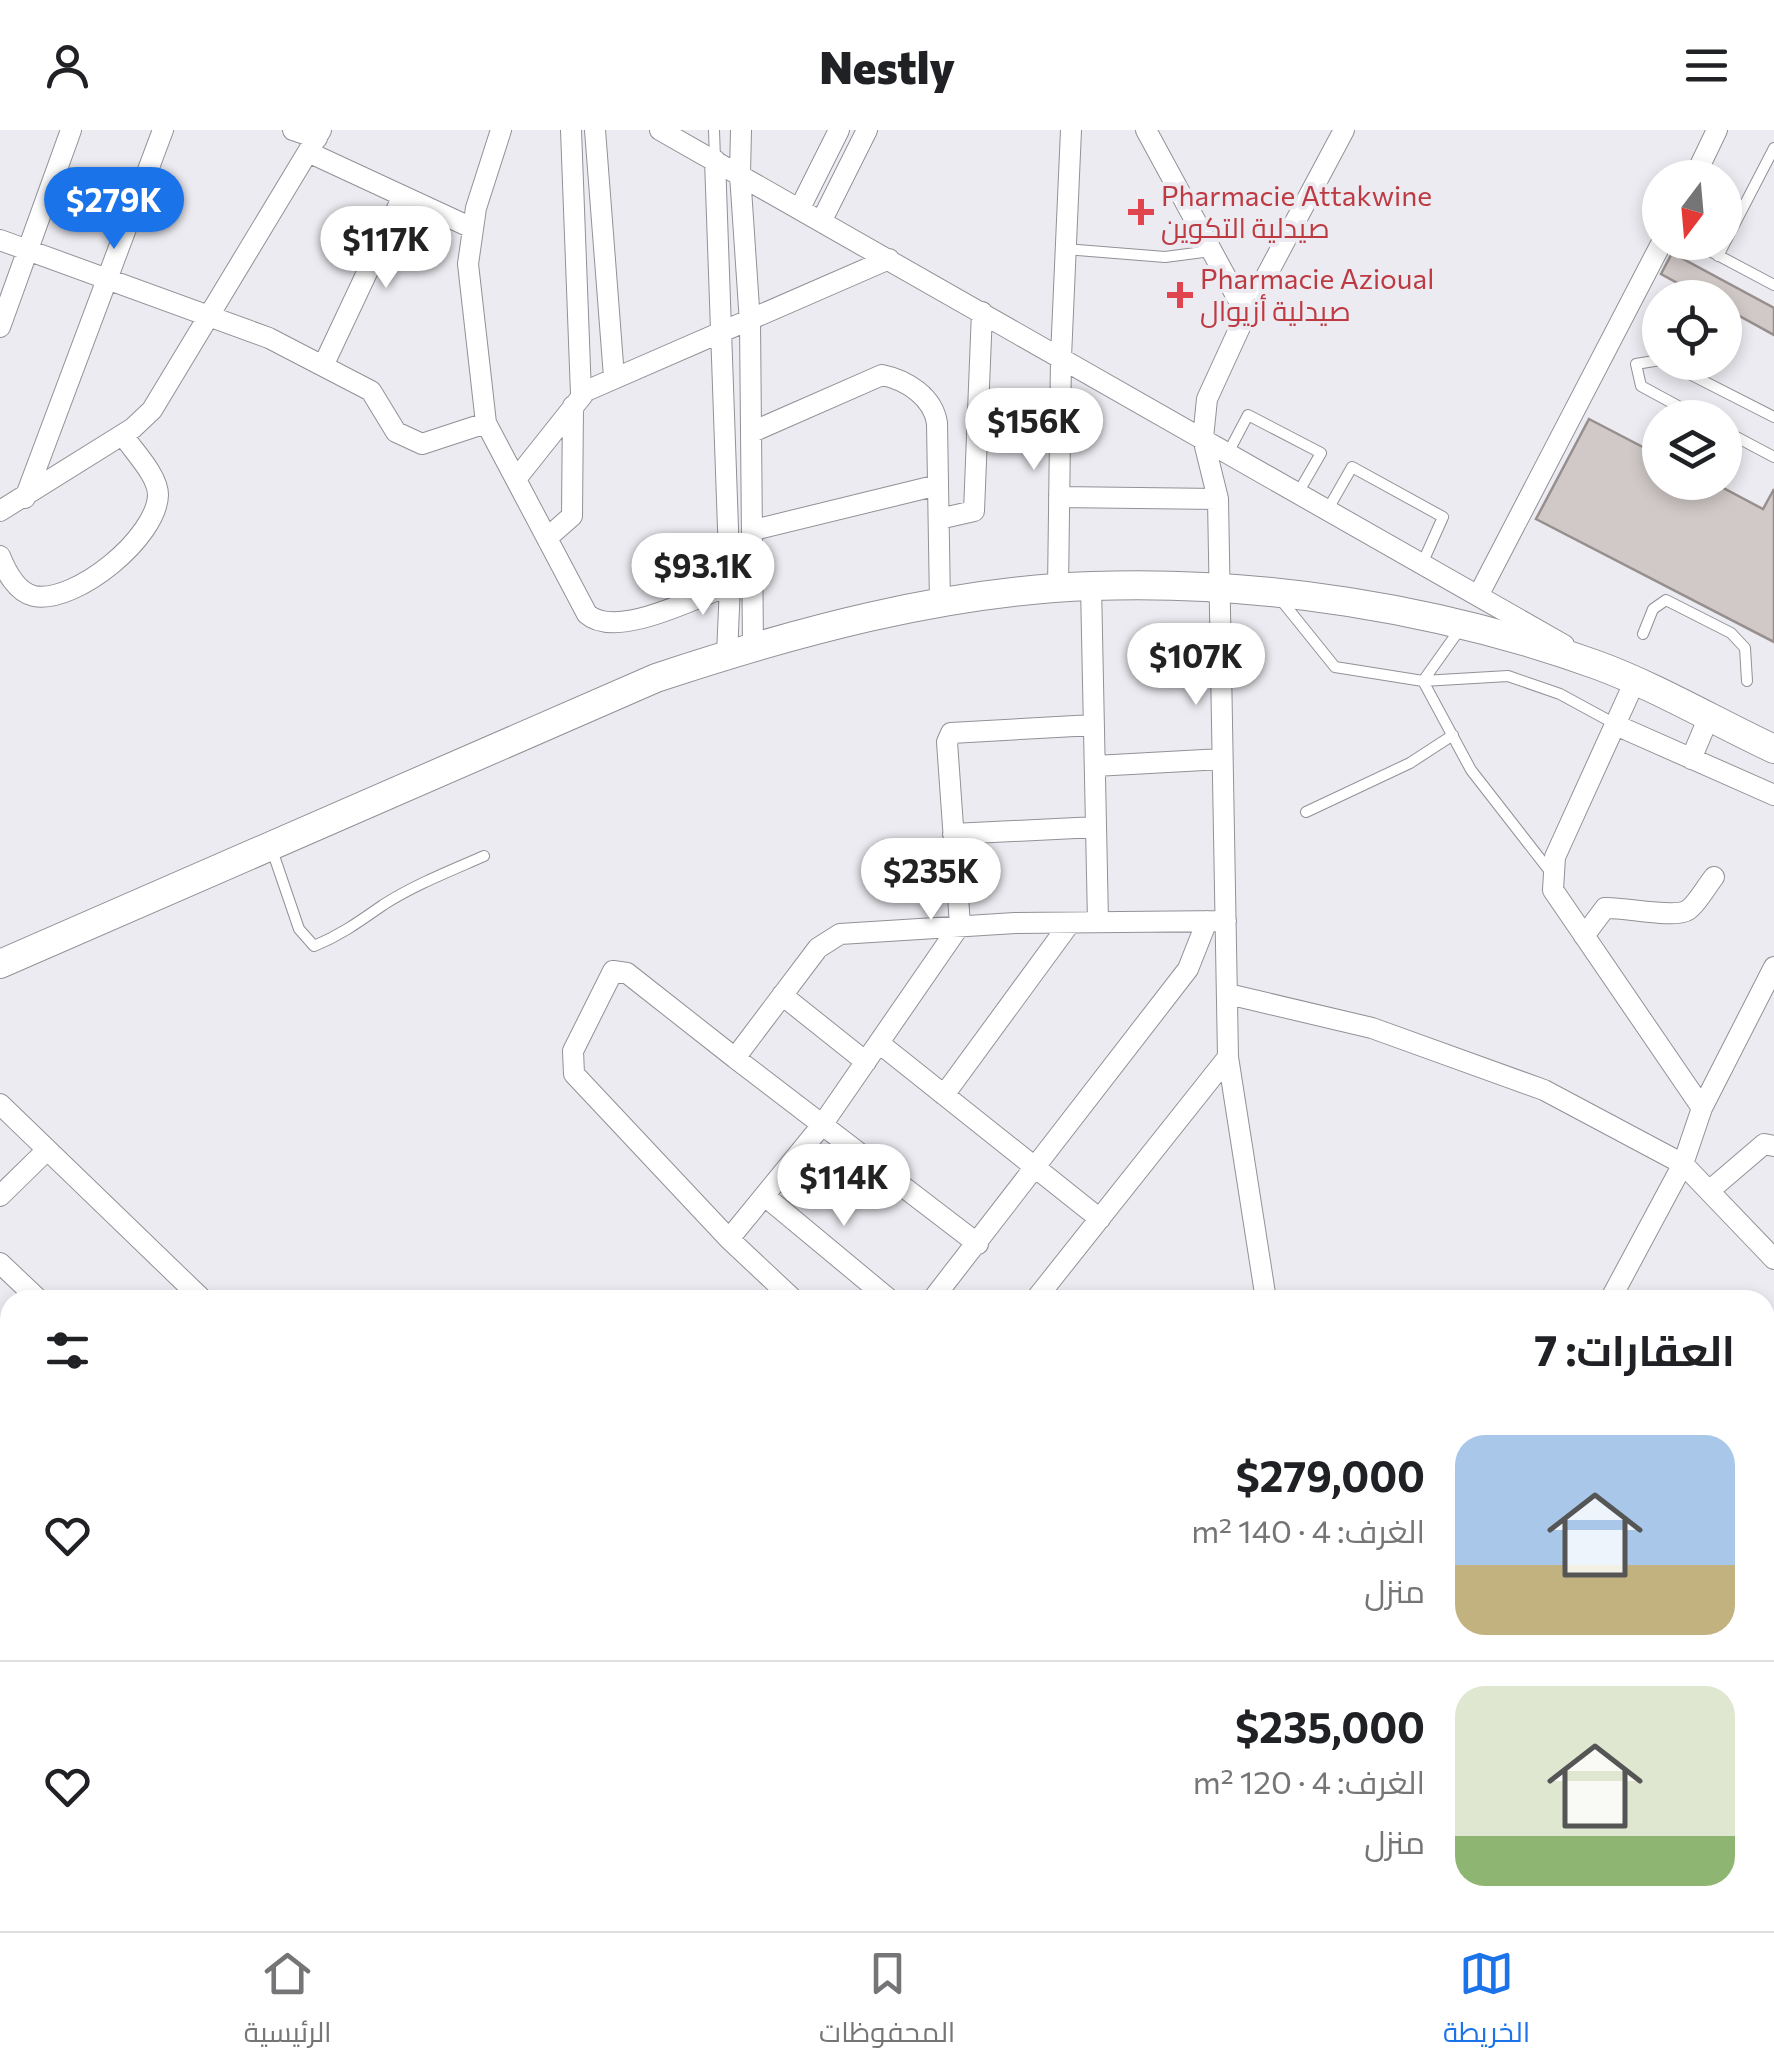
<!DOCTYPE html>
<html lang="ar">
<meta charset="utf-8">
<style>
:root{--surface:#fff;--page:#f2f2f2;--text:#202124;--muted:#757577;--line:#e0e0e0;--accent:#1a73e8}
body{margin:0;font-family:Commissioner,Cairo,sans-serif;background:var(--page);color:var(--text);direction:rtl;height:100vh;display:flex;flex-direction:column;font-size:38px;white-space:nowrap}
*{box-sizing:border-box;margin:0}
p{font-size:32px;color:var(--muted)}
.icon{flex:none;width:55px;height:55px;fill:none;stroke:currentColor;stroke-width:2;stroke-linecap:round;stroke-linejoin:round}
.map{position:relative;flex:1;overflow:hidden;direction:ltr}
.sheet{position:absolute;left:0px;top:1160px;width:1775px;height:642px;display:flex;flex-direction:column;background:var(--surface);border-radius:30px 30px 0 0;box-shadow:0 5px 15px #0003;direction:rtl}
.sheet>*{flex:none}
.needle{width:65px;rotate:196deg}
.controls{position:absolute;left:1642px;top:30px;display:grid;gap:20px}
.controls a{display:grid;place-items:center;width:100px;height:100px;border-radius:50%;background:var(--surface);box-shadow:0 5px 15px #0003;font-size:50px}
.price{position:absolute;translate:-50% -85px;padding:0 22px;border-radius:35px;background:#fff;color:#222;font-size:32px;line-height:65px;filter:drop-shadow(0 2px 5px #0008)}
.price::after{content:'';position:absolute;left:50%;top:60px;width:30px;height:22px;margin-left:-15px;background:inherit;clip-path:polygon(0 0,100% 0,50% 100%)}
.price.active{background:var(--accent);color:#fff}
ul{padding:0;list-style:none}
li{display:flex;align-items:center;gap:30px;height:250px;padding:0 40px}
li+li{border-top:2px solid var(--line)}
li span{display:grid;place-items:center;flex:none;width:280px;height:200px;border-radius:30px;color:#555}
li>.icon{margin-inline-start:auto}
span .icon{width:120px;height:120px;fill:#fffc;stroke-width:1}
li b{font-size:42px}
h2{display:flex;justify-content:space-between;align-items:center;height:120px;padding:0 40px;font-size:42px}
header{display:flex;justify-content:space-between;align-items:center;height:130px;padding:0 40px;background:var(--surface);font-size:45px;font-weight:800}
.dock{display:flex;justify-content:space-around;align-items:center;height:140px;border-top:2px solid var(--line);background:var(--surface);font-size:28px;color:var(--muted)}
.dock a{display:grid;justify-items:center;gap:5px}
.dock .active{color:var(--accent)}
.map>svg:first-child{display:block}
.building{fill:#d0c9c7;stroke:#968f8d;stroke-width:2.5}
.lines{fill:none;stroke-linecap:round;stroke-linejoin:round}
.lane-casing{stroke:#919197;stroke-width:12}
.street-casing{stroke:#919197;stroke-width:22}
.secondary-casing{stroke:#919197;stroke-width:30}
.lane{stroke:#fff;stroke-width:10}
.street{stroke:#fff;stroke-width:20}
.secondary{stroke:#fff;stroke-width:28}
.health-dot{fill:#e0444e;stroke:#ebebf1;stroke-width:4}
.labels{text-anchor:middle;stroke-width:8;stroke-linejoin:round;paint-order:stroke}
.health-label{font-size:28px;fill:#be3a42;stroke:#ebebf1;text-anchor:start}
</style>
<header><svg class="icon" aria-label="menu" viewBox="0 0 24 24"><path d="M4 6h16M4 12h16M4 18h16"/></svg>Nestly<svg class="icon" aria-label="person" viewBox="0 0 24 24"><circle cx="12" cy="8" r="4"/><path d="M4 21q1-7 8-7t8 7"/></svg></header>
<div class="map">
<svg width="1774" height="1801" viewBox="0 0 1774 1801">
<rect width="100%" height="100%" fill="#ebebf1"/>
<path class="building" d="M1672 123 1774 178V205L1725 178V168H1705L1661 144Z
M1589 289 1660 326V352H1712L1763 379 1774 359V512L1536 389Z"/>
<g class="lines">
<defs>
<path id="lane" d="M714 0 715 29
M1693 112 1774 155
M1065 119 1165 127 1211 121
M1718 126 1774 18
M1660 230 1636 234 1641 256 1700 288
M1666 232 1774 287
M1725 301 1774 327
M1228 323 1248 285 1321 323 1298 363
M1328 379 1352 337 1443 387 1422 434
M1281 470 1335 537 1423 551 1460 499
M1643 504 1653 479 1666 470 1731 503 1745 518 1747 551
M1306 682 1410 633 1453 605
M272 720 299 799 314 816C341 805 360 791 383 775 414 755 450 741 484 726
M1552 744 1471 640 1423 551 1508 546 1560 564 1617 595"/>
<path id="street" d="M293 0 317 8
M501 0 476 78 468 134 486 293 587 484C616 510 697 467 730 455L715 30
M571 0 581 264
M595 0 614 247
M660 0 1564 515
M741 0 740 44 750 193 753 516
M1146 0 1246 184 1207 269 1203 308 1218 369 1228 927 1266 1170
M308 22 472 98
M1694 48 1717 0
M800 78 839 0
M822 90 867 0
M0 110 269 208 371 261 396 302 422 314 486 293
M1246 184 1344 0
M0 197 71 0
M323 236 403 66
M752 302 882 245C907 250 933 267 937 293L940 474
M516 349 586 261 889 129
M1059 367 1218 369
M25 368 163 0
M0 381 133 298 152 280 321 0
M939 389 974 381 982 182
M754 400 938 355
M547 408 572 386 573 276
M0 426C6 441 16 462 34 466 76 474 157 407 158 365 158 345 133 321 123 305
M1091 456 1098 792
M1058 460 1061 227 1071 0
M1478 466 1662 112
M727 525 730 455
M1634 553 1555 727 1553 760 1702 978
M1618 596 1774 665
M1691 629 1708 589
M1095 636 1222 629
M953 704 1096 697
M1584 806 1605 778C1625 777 1674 789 1688 780 1697 774 1706 757 1714 747
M1228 864 1372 898 1544 960 1683 1034 1774 1129
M782 865 866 932
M879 913 1100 1089
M735 928 978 1114
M944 965 1070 793
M0 974 203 1170
M1709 1061 1764 1014 1774 1016
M0 1066 47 1020
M766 1067 890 1170
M729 1109 822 995 960 795 947 612 951 603 1093 595
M0 1133 39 1170
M794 1170 729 1109 574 944 573 921 613 841 627 843 735 928 818 818 840 804 1015 793 1226 791
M932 1170 1188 839 1207 791
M1035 1170 1228 927
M1610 1170 1683 1034 1702 978 1774 837
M0 1243 10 1252
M1765 1478 1774 1486
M419 1792 427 1801
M821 1792 829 1801
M979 1792 987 1801
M1502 1792 1512 1801
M1726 1792 1733 1801
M1 1801 10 1792
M531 1801 540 1792
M1019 1801 1029 1792
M1619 1801 1628 1792"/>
<path id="secondary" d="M0 834 656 548C795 502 944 461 1092 456 1259 450 1439 478 1597 535 1657 557 1716 592 1774 619"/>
</defs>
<use href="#lane" class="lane-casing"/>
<use href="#street" class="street-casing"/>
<use href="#secondary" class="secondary-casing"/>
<use href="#lane" class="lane"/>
<use href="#street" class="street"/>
<use href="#secondary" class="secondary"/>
</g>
<g class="health-dot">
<path d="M1136 67h10v10h10v10h-10v10h-10v-10h-10v-10h10z"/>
<path d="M1175 150h10v10h10v10h-10v10h-10v-10h-10v-10h10z"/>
</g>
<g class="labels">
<g class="health-label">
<text x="1161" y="76">Pharmacie Attakwine<tspan x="1161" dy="32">صيدلية التكوين</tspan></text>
<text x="1200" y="159">Pharmacie Azioual<tspan x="1200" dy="32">صيدلية أزيوال</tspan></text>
</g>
</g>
</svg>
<div class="controls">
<a><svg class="needle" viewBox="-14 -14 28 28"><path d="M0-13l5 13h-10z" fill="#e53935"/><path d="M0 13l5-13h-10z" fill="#757577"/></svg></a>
<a><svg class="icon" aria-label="locate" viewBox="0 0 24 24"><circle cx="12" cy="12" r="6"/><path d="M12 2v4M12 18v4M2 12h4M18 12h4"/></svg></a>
<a><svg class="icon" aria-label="layers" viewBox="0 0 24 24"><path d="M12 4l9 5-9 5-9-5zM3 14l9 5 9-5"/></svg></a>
</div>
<b class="price active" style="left:114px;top:122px">$279K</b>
<b class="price" style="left:386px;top:161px">$117K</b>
<b class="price" style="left:1034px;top:343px">$156K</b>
<b class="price" style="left:703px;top:488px">$93.1K</b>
<b class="price" style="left:1196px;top:578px">$107K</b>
<b class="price" style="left:931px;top:793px">$235K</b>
<b class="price" style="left:844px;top:1099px">$114K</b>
<section class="sheet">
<h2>العقارات: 7<svg class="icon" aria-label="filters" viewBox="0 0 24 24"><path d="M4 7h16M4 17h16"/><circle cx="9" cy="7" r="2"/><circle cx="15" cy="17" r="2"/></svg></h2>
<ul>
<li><span style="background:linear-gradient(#a9c7e8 65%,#c2b280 0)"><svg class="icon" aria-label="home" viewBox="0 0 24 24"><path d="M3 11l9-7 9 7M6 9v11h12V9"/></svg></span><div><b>$279,000</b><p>الغرف: 4 · 140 m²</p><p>منزل</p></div><svg class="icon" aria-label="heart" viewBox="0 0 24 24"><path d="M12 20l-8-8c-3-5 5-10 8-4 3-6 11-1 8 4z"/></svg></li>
<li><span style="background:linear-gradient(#dfe7d0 75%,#8fb573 0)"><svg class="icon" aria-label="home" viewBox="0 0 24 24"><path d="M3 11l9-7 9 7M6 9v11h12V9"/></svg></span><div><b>$235,000</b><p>الغرف: 4 · 120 m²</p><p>منزل</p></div><svg class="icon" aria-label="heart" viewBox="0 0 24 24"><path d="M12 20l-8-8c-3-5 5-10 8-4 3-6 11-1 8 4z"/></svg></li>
</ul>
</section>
</div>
<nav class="dock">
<a class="active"><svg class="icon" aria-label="map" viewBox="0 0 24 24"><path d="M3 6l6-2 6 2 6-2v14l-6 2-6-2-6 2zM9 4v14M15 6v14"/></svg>الخريطة</a>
<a><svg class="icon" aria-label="saved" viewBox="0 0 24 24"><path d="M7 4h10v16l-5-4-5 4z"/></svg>المحفوظات</a>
<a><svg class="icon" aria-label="home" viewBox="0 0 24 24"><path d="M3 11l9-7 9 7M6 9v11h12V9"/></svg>الرئيسية</a>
</nav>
